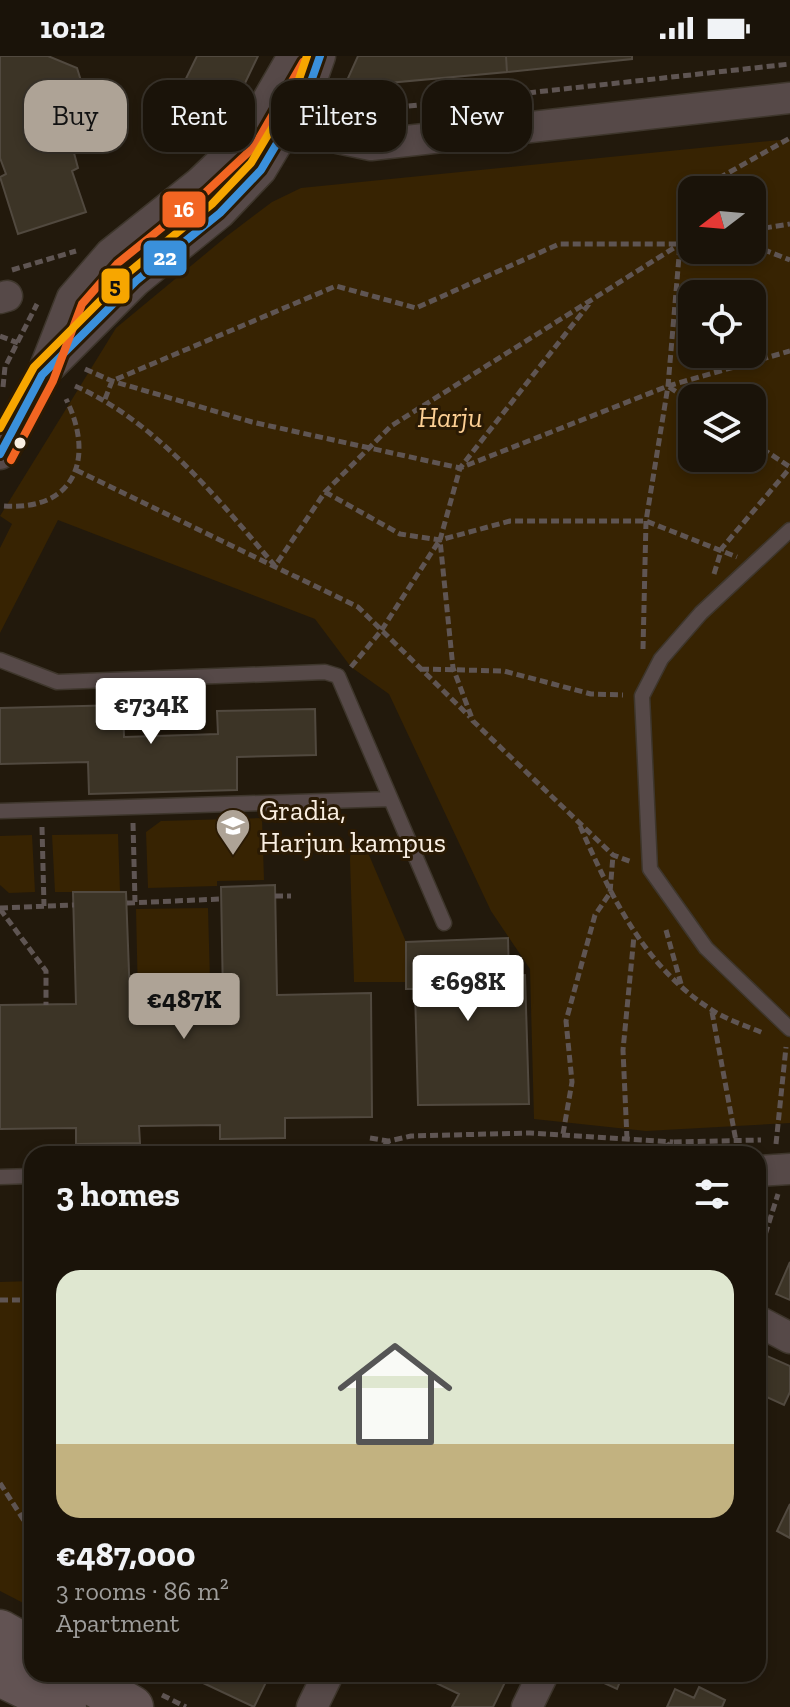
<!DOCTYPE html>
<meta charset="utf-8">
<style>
:root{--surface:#1a1309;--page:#272017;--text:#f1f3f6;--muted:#9f9e9c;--line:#38322a;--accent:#aea396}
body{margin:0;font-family:"Zilla Slab",serif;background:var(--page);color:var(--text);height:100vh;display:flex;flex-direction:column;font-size:30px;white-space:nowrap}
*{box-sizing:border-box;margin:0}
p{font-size:26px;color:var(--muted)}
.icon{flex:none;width:44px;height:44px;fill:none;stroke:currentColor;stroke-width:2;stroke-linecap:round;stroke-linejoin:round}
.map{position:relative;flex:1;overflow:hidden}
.details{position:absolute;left:24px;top:1090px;width:742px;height:536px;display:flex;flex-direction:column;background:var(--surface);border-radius:24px;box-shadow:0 4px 12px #0003,0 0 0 2px var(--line)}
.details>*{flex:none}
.banner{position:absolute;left:24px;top:24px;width:742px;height:72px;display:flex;gap:16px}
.needle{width:52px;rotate:254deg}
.buttons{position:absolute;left:678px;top:120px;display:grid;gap:16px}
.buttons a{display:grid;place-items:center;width:88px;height:88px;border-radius:16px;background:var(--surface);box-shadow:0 4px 12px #0003,0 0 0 2px var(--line);font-size:40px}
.price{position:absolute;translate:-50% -68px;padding:0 18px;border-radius:8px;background:#fff;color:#222;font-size:26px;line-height:52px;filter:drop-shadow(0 2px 4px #0008)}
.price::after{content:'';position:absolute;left:50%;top:48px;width:24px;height:18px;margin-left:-12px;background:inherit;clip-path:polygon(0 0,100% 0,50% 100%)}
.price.active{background:var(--accent);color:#111}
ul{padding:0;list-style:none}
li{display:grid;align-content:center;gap:16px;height:424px;padding:0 32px}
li+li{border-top:2px solid var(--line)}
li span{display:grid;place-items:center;height:248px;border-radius:24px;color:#555}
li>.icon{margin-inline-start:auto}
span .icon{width:144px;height:144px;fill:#fffc;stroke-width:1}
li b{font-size:34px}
h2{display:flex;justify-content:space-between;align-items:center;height:96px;padding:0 32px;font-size:34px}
.tag{padding:0 28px;border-radius:24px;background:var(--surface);box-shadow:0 4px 12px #0003,0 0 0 2px var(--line);font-size:28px;line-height:72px}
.tag.active{background:var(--accent);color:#111}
.status{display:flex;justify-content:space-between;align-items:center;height:56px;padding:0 40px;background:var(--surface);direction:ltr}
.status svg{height:22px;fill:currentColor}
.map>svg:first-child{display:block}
.green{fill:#372302;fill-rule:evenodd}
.building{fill:#3c3426;stroke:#51493f;stroke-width:2}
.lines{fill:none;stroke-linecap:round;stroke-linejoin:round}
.lane-casing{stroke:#3e362c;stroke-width:17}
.street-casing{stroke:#3e362c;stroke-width:33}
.secondary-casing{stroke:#3e362c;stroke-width:45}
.path{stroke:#5f5553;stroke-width:5;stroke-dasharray:8 4;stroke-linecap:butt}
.lane{stroke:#564948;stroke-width:14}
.street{stroke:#564948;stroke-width:30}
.secondary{stroke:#625353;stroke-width:42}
.bus-1-casing{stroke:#2a1a04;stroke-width:14}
.bus-2-casing{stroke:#2a1a04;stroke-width:14}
.bus-3-casing{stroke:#2a1a04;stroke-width:14}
.bus-1{stroke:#3a90db;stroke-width:8}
.bus-2{stroke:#f26522;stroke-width:8}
.bus-3{stroke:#f7a600;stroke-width:8}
.bus-dot{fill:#f9eee1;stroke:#2a1a04;stroke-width:3}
.labels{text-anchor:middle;stroke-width:6;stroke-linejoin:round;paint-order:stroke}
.park-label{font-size:28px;font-style:italic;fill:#fccf94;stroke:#2a1a04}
.poi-label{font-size:28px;fill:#f9eee1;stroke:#2a1a04;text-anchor:start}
.line-badge{stroke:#2a1a04;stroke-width:3}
.badge-label{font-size:22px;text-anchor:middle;font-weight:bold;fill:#fff}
.pale-badge-label{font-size:22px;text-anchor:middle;font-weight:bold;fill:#111}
</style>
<div class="status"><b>10:12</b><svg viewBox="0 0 49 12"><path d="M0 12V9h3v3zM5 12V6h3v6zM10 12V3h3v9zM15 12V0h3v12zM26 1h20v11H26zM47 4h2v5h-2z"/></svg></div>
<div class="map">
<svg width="790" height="1651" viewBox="0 0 790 1651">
<rect width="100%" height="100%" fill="#22190c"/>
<path class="green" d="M790 83V1067L646 1075 534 1063 530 913 491 855 389 638 351 611 315 563 58 464 0 577V492L12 468 0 460 116 272 227 180 272 146 301 132ZM692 134H752V194H692ZM692 238H752V298H692ZM692 342H752V402H692Z
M262 762 264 824 217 825V830L148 832 146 776 161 765Z
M118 778 120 836H55L52 779Z
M32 779 35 836 9 837 0 829V780Z
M361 788 366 792 406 886V926H354L350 803 351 794Z
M208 852 210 925 223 926V941L138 943 136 853Z
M555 1092 616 1098H287Z
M32 1225V1549L31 1551 0 1535V1226Z"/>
<path class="building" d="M0 0H48L77 12 82 28 101 38 107 66 69 78 78 112 72 115 86 156 18 178 0 121 6 118 0 102Z
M197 0H258L225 69 175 45Z
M358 0H506L507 16 344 31Z
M506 0H632V3L507 16Z
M123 649 124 681 218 678 217 655 315 653 316 699 237 701V734L89 738 88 706 0 708V652Z
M275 829 277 939 371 937 372 1061 285 1062V1082L220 1083V1069L139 1070 140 1087 76 1088V1072L0 1073V949L76 948 73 836H126L130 943 223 941 221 831Z
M508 882 509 920 525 919 529 1048 418 1049 415 933H406V886Z
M790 1206V1244L776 1238Z
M758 1296 790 1310V1336L784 1349 758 1337Z
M790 1448V1482L777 1475Z
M184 1618H270L254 1651Z
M438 1618H509L493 1651H452L459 1638 434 1626Z
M595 1618H623L617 1633 593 1622Z
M699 1631 725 1644 722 1651H667L675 1633 694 1642Z"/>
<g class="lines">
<defs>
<path id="lane" d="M790 474 701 557 661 603 642 640 650 813 706 892 790 973
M0 604 57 626 325 616 338 620 444 867
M0 755 390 743
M0 1121 32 1120"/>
<path id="street" d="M266 51 300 74 371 89 790 42
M0 242 7 240
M52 309 136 225 220 157 261 114 307 37 320 0
M0 398 42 319 72 242 110 198 199 127 245 83 293 0
M758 1115 790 1113
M758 1265 790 1282
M312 1651 328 1618
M527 1651 543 1618"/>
<path id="secondary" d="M0 1575 32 1593
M75 1618 132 1651
M0 1619 65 1651"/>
</defs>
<use href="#lane" class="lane-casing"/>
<use href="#street" class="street-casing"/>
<use href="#secondary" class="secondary-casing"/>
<path class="path" d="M338 32 347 41 373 54
M373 54 790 8
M698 134 790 82
M752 174 790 168
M752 189 790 204
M12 214 76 195
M589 248 460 412 440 484 453 612 473 665 613 799 632 806
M0 280 18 287
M85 313 112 325 252 366 460 412 668 330 790 295
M75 330C157 366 218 443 275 510L325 436 391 370 677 190
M3 331 5 311 37 248
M669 331 692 346
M105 343 112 325 336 230 416 252 559 188H692
M752 386 790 411
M76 414 358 551 470 661
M325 436 400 478 440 484 510 465H646L737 501
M4 450C76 455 95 401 66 343
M714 518 722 492 790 412
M643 593 646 465 668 330 684 142 692 137
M351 611 381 575 439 485
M421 613 504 615 591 638 623 639
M133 767 135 846
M580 770C611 840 645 912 712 954 727 964 747 970 763 977
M42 771 44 850
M275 840H291
M127 847 221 843
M0 852 74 849
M0 853 46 915V949
M666 874 681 928
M712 956 736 1085
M563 1078 572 1026 566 965 595 859 610 837 613 799
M370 1082 388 1085
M627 1083 623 994 634 880
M776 1088 786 991
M376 1098 389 1085 411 1080 530 1077 673 1086
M653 1098 673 1086 761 1084
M758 1201 778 1138
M0 1244H32
M0 1427 32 1477
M162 1639 186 1651"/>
<use href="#lane" class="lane"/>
<use href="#street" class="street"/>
<use href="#secondary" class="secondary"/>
<defs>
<path id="bus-1" d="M0 398 42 319 136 225 220 157 261 114 307 37 320 0"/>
<path id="bus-2" d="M11 404 53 325 82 248 118 207 206 136 254 91 303 6"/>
<path id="bus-3" d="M0 372 34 311 128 217 212 148 251 107 296 32 307 0"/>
</defs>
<use href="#bus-1" class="bus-1-casing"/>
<use href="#bus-2" class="bus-2-casing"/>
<use href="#bus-3" class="bus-3-casing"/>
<use href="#bus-1" class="bus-1"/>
<use href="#bus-2" class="bus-2"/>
<use href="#bus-3" class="bus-3"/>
</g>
<defs>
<symbol id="university-pin" viewBox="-11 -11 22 30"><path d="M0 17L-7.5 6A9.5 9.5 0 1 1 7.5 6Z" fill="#aea396" stroke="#2a1a04"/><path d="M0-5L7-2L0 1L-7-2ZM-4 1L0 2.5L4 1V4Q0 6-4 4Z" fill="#fff"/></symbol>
</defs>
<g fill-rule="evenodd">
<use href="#university-pin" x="213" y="750" width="40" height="54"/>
</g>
<circle class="bus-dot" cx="20" cy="387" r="7"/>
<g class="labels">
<g class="park-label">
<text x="450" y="371">Harju</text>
</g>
<g class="poi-label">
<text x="259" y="764">Gradia,<tspan x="259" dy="32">Harjun kampus</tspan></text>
</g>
</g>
<g class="line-badge">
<rect x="161" y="134" width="46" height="39" rx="8" fill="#f26522"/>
<rect x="142" y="183" width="46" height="38" rx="8" fill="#3a90db"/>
<rect x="100" y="211" width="31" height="38" rx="8" fill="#f7a600"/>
</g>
<g class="badge-label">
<text x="184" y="161">16</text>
<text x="165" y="209">22</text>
</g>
<g class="pale-badge-label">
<text x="115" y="237">5</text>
</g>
</svg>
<div class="buttons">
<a><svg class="needle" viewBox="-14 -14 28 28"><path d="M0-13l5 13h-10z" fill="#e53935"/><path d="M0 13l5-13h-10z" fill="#9f9e9c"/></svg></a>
<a><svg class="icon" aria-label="locate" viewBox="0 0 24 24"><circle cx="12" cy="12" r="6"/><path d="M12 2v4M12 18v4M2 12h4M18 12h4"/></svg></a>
<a><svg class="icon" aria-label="layers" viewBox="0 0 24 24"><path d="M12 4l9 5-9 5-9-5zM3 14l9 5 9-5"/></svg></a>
</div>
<b class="price" style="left:151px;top:690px">€734K</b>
<b class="price" style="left:468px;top:967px">€698K</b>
<b class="price active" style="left:184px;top:985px">€487K</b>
<div class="banner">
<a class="tag active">Buy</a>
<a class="tag">Rent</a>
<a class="tag">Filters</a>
<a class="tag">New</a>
</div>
<section class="details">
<h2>3 homes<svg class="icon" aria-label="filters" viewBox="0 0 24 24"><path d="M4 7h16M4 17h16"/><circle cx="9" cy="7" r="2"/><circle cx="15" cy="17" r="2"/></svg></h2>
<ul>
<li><span style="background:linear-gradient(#dfe7d0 70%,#c2b280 0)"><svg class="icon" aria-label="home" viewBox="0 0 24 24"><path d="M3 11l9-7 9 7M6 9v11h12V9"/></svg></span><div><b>€487,000</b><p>3 rooms · 86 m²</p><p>Apartment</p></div></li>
</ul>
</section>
</div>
